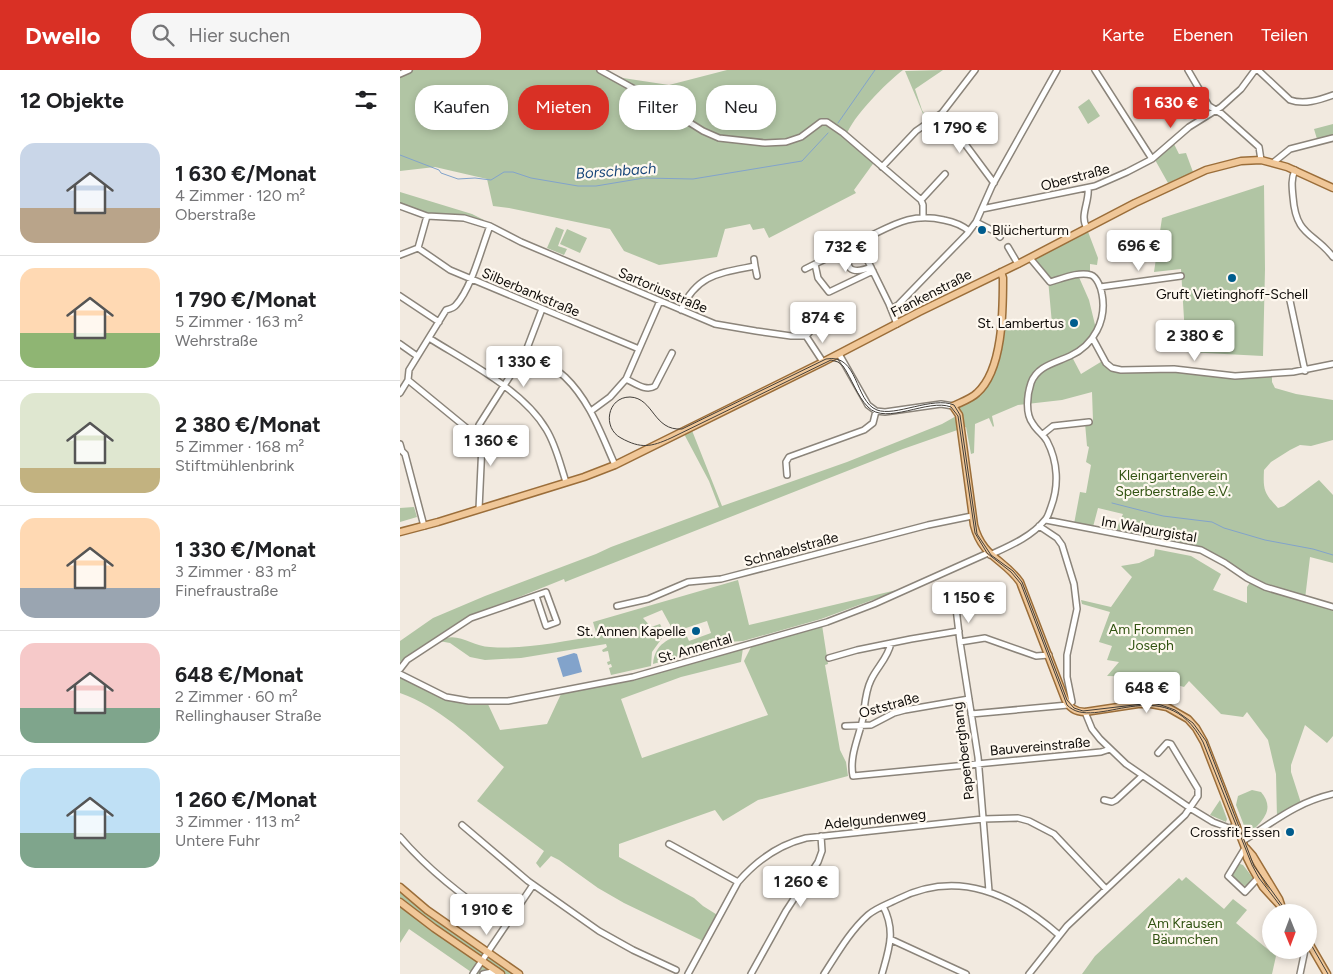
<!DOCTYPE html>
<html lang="de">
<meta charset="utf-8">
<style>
:root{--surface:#fff;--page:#f6f6f6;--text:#202124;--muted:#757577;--line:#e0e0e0;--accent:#d93025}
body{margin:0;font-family:Figtree,sans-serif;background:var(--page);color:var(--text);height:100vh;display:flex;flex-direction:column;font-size:19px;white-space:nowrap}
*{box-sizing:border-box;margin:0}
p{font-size:16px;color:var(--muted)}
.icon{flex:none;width:28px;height:28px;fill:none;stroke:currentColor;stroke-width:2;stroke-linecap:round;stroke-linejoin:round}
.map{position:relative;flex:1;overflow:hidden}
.details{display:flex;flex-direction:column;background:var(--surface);width:400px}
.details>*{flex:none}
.banner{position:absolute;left:15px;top:15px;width:475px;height:45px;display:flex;gap:10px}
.needle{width:32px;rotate:179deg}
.controls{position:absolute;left:862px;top:834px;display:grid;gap:10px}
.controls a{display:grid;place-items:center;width:55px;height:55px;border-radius:50%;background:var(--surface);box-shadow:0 2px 8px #0003;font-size:25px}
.price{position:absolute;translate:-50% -42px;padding:0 11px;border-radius:5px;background:#fff;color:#222;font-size:16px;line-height:32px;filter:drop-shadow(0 1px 2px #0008)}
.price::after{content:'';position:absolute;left:50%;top:30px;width:15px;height:11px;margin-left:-8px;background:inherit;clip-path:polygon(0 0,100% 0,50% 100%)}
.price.current{background:var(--accent);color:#fff}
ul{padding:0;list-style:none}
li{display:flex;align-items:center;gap:15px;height:125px;padding:0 20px}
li+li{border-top:1px solid var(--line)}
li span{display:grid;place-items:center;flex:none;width:140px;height:100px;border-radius:15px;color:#555}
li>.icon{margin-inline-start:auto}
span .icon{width:60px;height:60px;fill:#fffc;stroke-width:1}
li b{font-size:21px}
h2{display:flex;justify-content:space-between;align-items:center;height:60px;padding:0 20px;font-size:21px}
.tag{padding:0 18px;border-radius:20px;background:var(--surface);box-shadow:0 2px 8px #0003;font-size:18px;line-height:45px}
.tag.current{background:var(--accent);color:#fff}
header{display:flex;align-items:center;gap:30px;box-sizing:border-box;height:70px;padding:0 25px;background:var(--accent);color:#fff}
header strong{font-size:24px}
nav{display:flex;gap:28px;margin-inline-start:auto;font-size:18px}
.search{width:350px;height:45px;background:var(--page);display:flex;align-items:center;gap:12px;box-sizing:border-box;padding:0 18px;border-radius:20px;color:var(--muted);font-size:19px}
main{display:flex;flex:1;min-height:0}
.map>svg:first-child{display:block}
.green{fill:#b1c5a4}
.water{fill:#82a3cb}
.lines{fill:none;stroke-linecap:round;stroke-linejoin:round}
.stream{stroke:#82a3cb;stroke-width:1}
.minor-casing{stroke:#8b847a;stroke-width:8}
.major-casing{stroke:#9b6e3a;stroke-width:9}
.minor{stroke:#fff;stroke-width:5}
.major{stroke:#f0c798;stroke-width:6}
.tram{stroke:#433f3a;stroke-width:1}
.poi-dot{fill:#005c8d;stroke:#fef8ef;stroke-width:2}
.labels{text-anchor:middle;stroke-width:4.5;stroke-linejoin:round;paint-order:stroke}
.street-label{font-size:14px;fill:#0f0c09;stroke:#fef8ef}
.poi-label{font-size:14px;fill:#0f0c09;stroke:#fef8ef;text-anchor:end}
.park-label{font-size:14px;fill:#315312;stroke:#fef8ef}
.water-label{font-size:15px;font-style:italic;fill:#19477a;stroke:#fef8ef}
</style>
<header>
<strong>Dwello</strong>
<div class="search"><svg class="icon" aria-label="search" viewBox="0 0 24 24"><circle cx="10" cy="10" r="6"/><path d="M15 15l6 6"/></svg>Hier suchen</div>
<nav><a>Karte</a><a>Ebenen</a><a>Teilen</a></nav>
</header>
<main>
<section class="details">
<h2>12 Objekte<svg class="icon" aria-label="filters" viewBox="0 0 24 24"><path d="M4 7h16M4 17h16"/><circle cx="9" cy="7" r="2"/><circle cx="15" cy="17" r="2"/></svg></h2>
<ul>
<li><span style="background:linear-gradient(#c9d6e8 65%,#b9a48a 0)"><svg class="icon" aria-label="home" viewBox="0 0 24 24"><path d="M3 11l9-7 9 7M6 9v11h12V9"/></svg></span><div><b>1 630 €/Monat</b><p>4 Zimmer · 120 m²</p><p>Oberstraße</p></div></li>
<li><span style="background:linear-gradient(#ffd9b3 65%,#8fb573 0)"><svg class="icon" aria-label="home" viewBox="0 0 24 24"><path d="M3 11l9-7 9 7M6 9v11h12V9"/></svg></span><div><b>1 790 €/Monat</b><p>5 Zimmer · 163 m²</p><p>Wehrstraße</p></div></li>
<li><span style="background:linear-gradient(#dfe7d0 75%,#c2b280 0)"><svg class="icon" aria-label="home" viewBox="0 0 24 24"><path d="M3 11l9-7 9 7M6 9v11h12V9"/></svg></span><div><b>2 380 €/Monat</b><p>5 Zimmer · 168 m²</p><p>Stiftmühlenbrink</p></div></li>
<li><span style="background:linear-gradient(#ffd9b3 70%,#9aa5b1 0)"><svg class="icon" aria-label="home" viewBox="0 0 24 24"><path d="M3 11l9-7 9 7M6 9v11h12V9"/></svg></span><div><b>1 330 €/Monat</b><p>3 Zimmer · 83 m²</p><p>Finefraustraße</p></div></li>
<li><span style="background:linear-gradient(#f6c9c9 65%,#7fa58c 0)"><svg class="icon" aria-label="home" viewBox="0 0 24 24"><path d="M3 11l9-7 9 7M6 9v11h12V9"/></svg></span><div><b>648 €/Monat</b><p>2 Zimmer · 60 m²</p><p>Rellinghauser Straße</p></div></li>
<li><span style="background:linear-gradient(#bfe0f5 65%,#7fa58c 0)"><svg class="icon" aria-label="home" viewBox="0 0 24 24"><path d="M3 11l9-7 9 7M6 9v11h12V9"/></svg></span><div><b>1 260 €/Monat</b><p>3 Zimmer · 113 m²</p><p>Untere Fuhr</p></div></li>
</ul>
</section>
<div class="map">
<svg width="933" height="904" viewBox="0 0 933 904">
<rect width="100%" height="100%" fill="#f2eae0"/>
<path class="green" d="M0 0H205L223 8 269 15 327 0H503C487 12 452 47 446 66L475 91 454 120 456 123 369 168 364 158 353 160 350 154 325 159 317 187 259 195 224 181 210 159 109 138 93 136 87 109 35 97 0 101Z
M543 0 515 19 522 40 528 50 526 51 505 1Z
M689 29 700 46 688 54 678 37Z
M933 54V65L917 69 914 59Z
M773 72 779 84 786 83 793 102 768 113 754 88Z
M864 115 865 199 863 286 786 282 781 199 754 202 762 148Z
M0 122 72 144 84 150 82 153 29 144 0 135Z
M156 157 164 160 158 176 167 179 164 185 147 178Z
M167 159 187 168 180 183 160 174Z
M687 159 698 188 697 195 690 194V205H678L689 230 697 263 671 285 681 304 704 290 712 298 773 299 809 304 872 305V312L875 318 896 324 933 330V370L911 376 900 375 890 380 871 392 864 400C863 420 864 423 878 438L884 436 919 410 933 425V493L910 487 905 529 853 510 823 488 805 479 790 474 715 462 723 444 698 438 693 457 674 454 680 422 686 423 691 395 686 392 689 377 687 376 685 353 691 352 693 351 692 322 662 330 618 335 592 346 594 356 593 357 589 348 575 354 574 383 571 384 566 357 503 379 165 512 164 509 92 538 53 557 0 592V571L33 548 85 526 196 484 211 477 319 437 309 411 283 362 291 358 322 436 447 392 542 354 558 345 553 337 584 316 603 260 615 258 616 255 621 254 622 257 633 256V253L641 252 642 255 652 254 648 209 630 188Z
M14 437 17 447 0 452V438Z
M755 479 791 486 821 504 813 520 847 533V517L851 511 933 538V666L927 673 905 655 891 695V702L901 733 877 748 876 704 868 670 847 642 843 647 821 644 789 611 784 617 749 607 707 606 719 592 707 590 712 576 699 572 710 542 682 534 681 530 711 537 732 507 721 496 739 493 754 486Z
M338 510 349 555 505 518 421 549 343 571 328 572 253 594C255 573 268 570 285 562L289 571 311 563 307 551 274 562 262 540 243 548 251 557 260 554 265 564 252 582 251 596 211 605 209 598 212 597 211 594 208 595 207 592 210 591 208 581 203 582 202 580 207 577 206 574 121 588 85 590 70 587 50 573 39 571C57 560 71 576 90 577 124 580 163 571 197 566L193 552Z
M422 555 428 594 425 595 440 680 446 692 448 706 358 730 323 751 315 740 219 774V787L294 828 303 836 319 846 305 872 224 833 198 818 159 790 151 786 140 798 136 793 144 781 77 731 104 697C72 669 40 637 0 623V603L38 624 87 632 100 660 147 654 161 624 233 609 343 578 341 592 281 607 221 629 242 688 368 645 344 591 352 575Z
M852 720 861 722C871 734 869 743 858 755 855 758 853 761 849 762L845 758 836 735 838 726Z
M820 730 827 749 826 752 810 745Z
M840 794 843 795 853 808 846 817 831 805 836 795Z
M786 807 824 839 833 829 847 840 836 853 876 886 872 904H682L695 886 779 808 782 811Z
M0 818 119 904H74L9 859 0 873Z"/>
<path class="water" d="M174 583 177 584 182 602 163 607 157 588Z"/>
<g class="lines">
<path class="stream" d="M438 53 475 0
M0 85 39 100 41 103 58 109 75 108 91 110 104 102H113L131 108 178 116H196L244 108 293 109 402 91 428 63
M712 433 763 446 812 452 824 458 865 470 913 479 933 485"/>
<defs>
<path id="minor" d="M200 0 247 26 303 61 319 68 365 73 386 72 401 67 421 52H427L443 63 521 130 523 135V147
M695 0 752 89
M788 0 809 36 822 44 859 77 861 90
M858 0 890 30C904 35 919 30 933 25
M0 4 9 0
M542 43 594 113
M874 92 890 79 933 68
M482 97 516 61 542 43 575 0
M895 100C891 109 892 117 893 127 896 167 914 162 933 187
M521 130 545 104
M0 136 27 146 64 148 90 156 121 172 315 254 356 261 391 266H406
M582 139 695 116 727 102 752 89 789 57 821 37 841 19 855 0
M576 152 594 161 600 167
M687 158C679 146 690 131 688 118
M460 175 453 176 415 194 418 208 429 222 473 201
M460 175 462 170C492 156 510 142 544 150 554 152 562 155 569 161
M460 175 489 234 497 254
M608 177 618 194
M18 178 50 200 239 279
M462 179 450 185C443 204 459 202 471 197
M0 185 18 178 27 146
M354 189 355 196
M405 199 415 194
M700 217 781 206
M0 226 39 252
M889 226 905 301
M491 239 498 235 528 204 567 164 576 152 592 116 657 0
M281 240C297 204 320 203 355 196L357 206
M406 266 423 292
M406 266 413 258 419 243
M29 268C67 292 123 320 146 359 156 375 160 394 166 412
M693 269 706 293 712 298 721 300 774 299 835 306 893 302 933 294
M0 274 17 286
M126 281C139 289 153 296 165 307 190 331 201 364 215 395
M439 284 468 335 476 341 485 342 541 334 553 336
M226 309C235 313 246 322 255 316L272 283
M8 310 69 360 77 362
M0 323 8 310 9 300 46 240C50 239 54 238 56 235 72 217 81 179 90 156
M191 341 210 327 226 309 260 231
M643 364 653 356 689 352
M0 374 2 381 5 384 24 456
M387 405 386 392 389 387 464 360 473 353 476 341
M79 439 82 374 77 362 79 355 126 281 142 239
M646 450 801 480 825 493 847 508 865 517 933 537
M590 485C609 476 631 467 644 451 648 448 649 442 651 437 659 416 658 392 647 371 643 364 637 361 633 354 625 344 627 325 631 313 637 296 655 293 670 286 694 275 707 250 702 224 701 218 697 207 691 205 679 201 661 209 650 212L630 188
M217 536 248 529 288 512 321 509 528 455 572 446
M556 538 560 572 578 687 589 821
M560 572 585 568 636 586 649 585
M491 573C488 588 477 597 471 610 465 622 465 635 463 648 459 667 449 686 453 706L701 682 710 679
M429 588 457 580 511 569 559 561
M0 599 7 590 71 548 146 522 157 552 146 556 136 526
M0 604 46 627 69 631H108L233 607 427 552 474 534 588 483
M685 642 692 659 700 669 726 694 790 738 813 752 829 758 837 756
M571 644 668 635 672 632 667 607V585L677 539 674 514 662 475 657 468 639 456
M445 656 471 655 494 643 505 640 569 629
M704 730 712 732 716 730 742 706
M62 755 128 811 199 861 233 880 276 900
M0 767C30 802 67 830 105 855
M843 771C875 751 895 733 933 724
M269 774 338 812
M845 778 828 806 845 822 857 809
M490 869 566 904
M73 904 133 815
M83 904 97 901
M288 904 338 812C357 790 378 775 406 768L583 749 618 748 629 751 654 764 706 819
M351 904 386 841 418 792 422 781 421 766
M424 904C437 884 450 861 468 845 476 838 488 834 498 829 558 799 612 824 659 865
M482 904C489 879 496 861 483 836
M629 904 667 856 785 745 798 726V719L771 674 767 673 758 683
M900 904 905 880"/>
<path id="major" d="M601 202 603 208C603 241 603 300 577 323 571 329 561 332 553 336L559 345 574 455C582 487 604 489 620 512L665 629C669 638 676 642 685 642L738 634H751L767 637 788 649 796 658 804 672 845 778 847 788 852 798 863 817 886 842
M0 462 38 452 184 407 215 395 423 292 519 242 618 194 735 133 806 100 841 91 861 90 887 97 933 118
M846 778 853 786 879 829 882 838
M0 817 27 840 119 904
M0 832 34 858 101 904
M909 873 927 904"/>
</defs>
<use href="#minor" class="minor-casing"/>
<use href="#major" class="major-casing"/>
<use href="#minor" class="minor"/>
<use href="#major" class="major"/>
<path class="tram" d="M885 842 859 808 852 795 803 672C764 598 695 664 667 635L621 514 611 502 587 483 575 463 558 346 551 337C528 328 486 356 468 337 457 326 452 309 443 296L438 292 431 290 271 368C251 377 241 379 221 368 202 358 207 327 230 327 254 328 253 361 282 359L426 289C459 283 454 331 477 340 495 347 533 326 554 335L560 345 577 464 591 485 613 501 622 512 667 630 674 638 683 641 751 633 761 635 775 640 793 653 806 671 854 796 887 842
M909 871 928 904"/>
</g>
<g class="poi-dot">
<circle cx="582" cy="160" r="5"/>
<circle cx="832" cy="208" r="5"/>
<circle cx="674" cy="253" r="5"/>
<circle cx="296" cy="561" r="5"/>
<circle cx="890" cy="762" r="5"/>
</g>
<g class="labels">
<g class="street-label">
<text transform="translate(675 107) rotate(-15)" y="5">Oberstraße</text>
<text transform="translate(263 220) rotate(23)" y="5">Sartoriusstraße</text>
<text transform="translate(131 222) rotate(23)" y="5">Silberbankstraße</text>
<text transform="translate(531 223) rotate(-27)" y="5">Frankenstraße</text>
<text transform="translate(749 459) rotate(10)" y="5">Im Walpurgistal</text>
<text transform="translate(391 479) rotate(-15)" y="5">Schnabelstraße</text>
<text transform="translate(295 578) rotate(-16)" y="5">St. Annental</text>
<text transform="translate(489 635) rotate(-16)" y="5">Oststraße</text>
<text transform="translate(640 676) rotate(-5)" y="5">Bauvereinstraße</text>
<text transform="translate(563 681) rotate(-97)" y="5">Papenberghang</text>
<text transform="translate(475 749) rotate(-6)" y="5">Adelgundenweg</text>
</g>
<g class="poi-label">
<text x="592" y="165" text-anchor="start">Blücherturm</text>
<text x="832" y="229" text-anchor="middle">Gruft Vietinghoff-Schell</text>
<text x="664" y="258">St. Lambertus</text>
<text x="286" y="566">St. Annen Kapelle</text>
<text x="880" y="767">Crossfit Essen</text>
</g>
<g class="park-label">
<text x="773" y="410">Kleingartenverein<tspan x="773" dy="16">Sperberstraße e.V.</tspan></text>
<text x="751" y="564">Am Frommen<tspan x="751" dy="16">Joseph</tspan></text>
<text x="785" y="858">Am Krausen<tspan x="785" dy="16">Bäumchen</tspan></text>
</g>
<g class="water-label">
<text transform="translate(216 101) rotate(-4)" y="5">Borschbach</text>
</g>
</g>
</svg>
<div class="controls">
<a><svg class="needle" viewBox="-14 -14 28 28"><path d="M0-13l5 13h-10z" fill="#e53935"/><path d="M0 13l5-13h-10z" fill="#757577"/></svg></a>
</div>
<b class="price current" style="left:771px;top:59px">1 630 €</b>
<b class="price" style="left:560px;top:84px">1 790 €</b>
<b class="price" style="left:739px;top:202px">696 €</b>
<b class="price" style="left:446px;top:203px">732 €</b>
<b class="price" style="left:423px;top:274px">874 €</b>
<b class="price" style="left:795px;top:292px">2 380 €</b>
<b class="price" style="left:124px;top:318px">1 330 €</b>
<b class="price" style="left:91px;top:397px">1 360 €</b>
<b class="price" style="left:569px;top:554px">1 150 €</b>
<b class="price" style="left:747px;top:644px">648 €</b>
<b class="price" style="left:401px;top:838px">1 260 €</b>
<b class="price" style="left:87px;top:866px">1 910 €</b>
<div class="banner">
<a class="tag">Kaufen</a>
<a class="tag current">Mieten</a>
<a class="tag">Filter</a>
<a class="tag">Neu</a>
</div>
</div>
</main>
